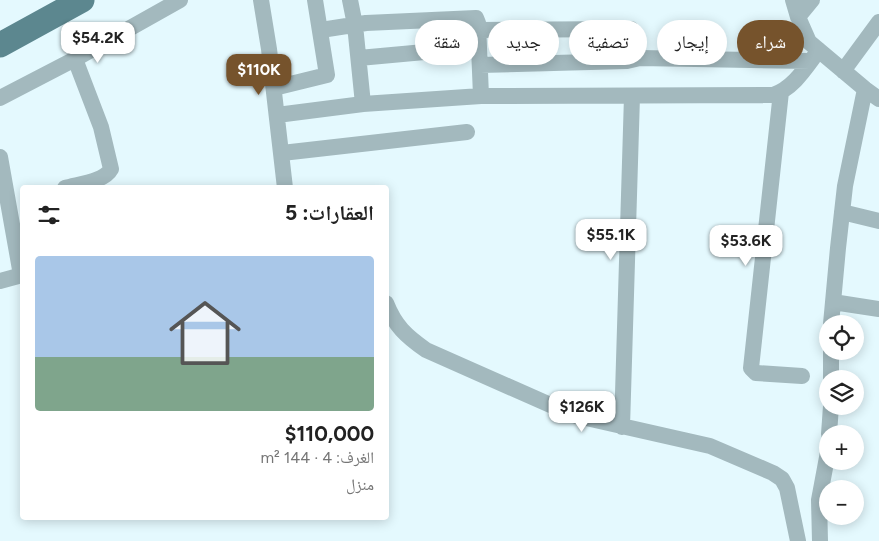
<!DOCTYPE html>
<html lang="ar">
<meta charset="utf-8">
<style>
:root{--surface:#fff;--page:#f6f6f6;--text:#222;--muted:#767676;--line:#e0e0e0;--accent:#76532c}
body{margin:0;font-family:Figtree,"Noto Naskh Arabic",sans-serif;background:var(--page);color:var(--text);direction:rtl;height:100vh;display:flex;flex-direction:column;font-size:19px;white-space:nowrap}
*{box-sizing:border-box;margin:0}
p{font-size:16px;color:var(--muted)}
.icon{flex:none;width:28px;height:28px;fill:none;stroke:currentColor;stroke-width:2;stroke-linecap:round;stroke-linejoin:round}
.map{position:relative;flex:1;overflow:hidden;direction:ltr}
.panel{position:absolute;left:20px;top:185px;width:369px;height:335px;display:flex;flex-direction:column;background:var(--surface);border-radius:5px;box-shadow:0 2px 12px #0003;direction:rtl}
.panel>*{flex:none}
.guide{position:absolute;left:404px;top:20px;width:400px;height:45px;direction:rtl;display:flex;gap:10px}
.buttons{position:absolute;left:819px;top:315px;display:grid;gap:10px}
.buttons a{display:grid;place-items:center;width:45px;height:45px;border-radius:50%;background:var(--surface);box-shadow:0 2px 12px #0003;font-size:25px}
.price{position:absolute;translate:-50% -42px;padding:0 11px;border-radius:10px;background:#fff;color:#222;font-size:16px;line-height:32px;filter:drop-shadow(0 1px 2px #0008)}
.price::after{content:'';position:absolute;left:50%;top:30px;width:15px;height:11px;margin-left:-8px;background:inherit;clip-path:polygon(0 0,100% 0,50% 100%)}
.price.on{background:var(--accent);color:#fff}
ul{padding:0;list-style:none}
li{display:grid;align-content:center;gap:10px;height:265px;padding:0 15px}
li+li{border-top:1px solid var(--line)}
li span{display:grid;place-items:center;height:155px;border-radius:5px;color:#555}
li>.icon{margin-inline-start:auto}
span .icon{width:90px;height:90px;fill:#fffc;stroke-width:1}
li b{font-size:21px}
h2{display:flex;justify-content:space-between;align-items:center;height:60px;padding:0 15px;font-size:21px}
.pill{padding:0 18px;border-radius:22px;background:var(--surface);box-shadow:0 2px 12px #0003;font-size:18px;line-height:45px}
.pill.on{background:var(--accent);color:#fff}
.map>svg:first-child{display:block}
.lines{fill:none;stroke-linecap:round;stroke-linejoin:round}
.street{stroke:#a3b9be;stroke-width:16}
.primary{stroke:#5c878f;stroke-width:25}
</style>
<div class="map">
<svg width="879" height="541" viewBox="0 0 879 541">
<rect width="100%" height="100%" fill="#e4f9fe"/>
<g class="lines">
<path class="street" d="M261 0 269 49 285 188
M350 0 355 25 363 104
M793 0 798 17 809 42 865 89 879 99
M798 17 812 0
M321 30 366 23 476 18 478 23 481 96
M479 30 631 29
M359 58 479 47
M480 65 627 61 640 58 810 61
M843 71 879 22
M274 88 327 75 315 0
M781 92 751 368 756 373 802 376
M0 98 75 59 180 0
M277 115 363 104 481 96 773 95C794 88 806 67 819 50
M282 153 467 132
M0 157 21 275
M65 188C78 184 104 182 111 169L101 127 75 59
M842 212 879 221
M0 281 22 275
M833 302 879 309
M386 303C395 326 406 336 426 350L573 415 710 446 773 473 782 479 787 488 798 541
M831 324 838 248 845 186 865 89
M831 351V379
M622 427 632 96
M829 434 831 406
M820 541 819 500 828 452"/>
<path class="primary" d="M0 45 82 0"/>
</g>
</svg>
<div class="buttons">
<a><svg class="icon" aria-label="locate" viewBox="0 0 24 24"><circle cx="12" cy="12" r="6"/><path d="M12 2v4M12 18v4M2 12h4M18 12h4"/></svg></a>
<a><svg class="icon" aria-label="layers" viewBox="0 0 24 24"><path d="M12 4l9 5-9 5-9-5zM3 14l9 5 9-5"/></svg></a>
<a>+</a>
<a>−</a>
</div>
<b class="price" style="left:98px;top:64px">$54.2K</b>
<b class="price on" style="left:259px;top:96px">$110K</b>
<b class="price" style="left:611px;top:261px">$55.1K</b>
<b class="price" style="left:746px;top:267px">$53.6K</b>
<b class="price" style="left:582px;top:433px">$126K</b>
<div class="guide">
<a class="pill on">شراء</a>
<a class="pill">إيجار</a>
<a class="pill">تصفية</a>
<a class="pill">جديد</a>
<a class="pill">شقة</a>
</div>
<section class="panel">
<h2>العقارات: 5<svg class="icon" aria-label="filters" viewBox="0 0 24 24"><path d="M4 7h16M4 17h16"/><circle cx="9" cy="7" r="2"/><circle cx="15" cy="17" r="2"/></svg></h2>
<ul>
<li><span style="background:linear-gradient(#a9c7e8 65%,#7fa58c 0)"><svg class="icon" aria-label="home" viewBox="0 0 24 24"><path d="M3 11l9-7 9 7M6 9v11h12V9"/></svg></span><div><b>$110,000</b><p>الغرف: 4 · 144 m²</p><p>منزل</p></div></li>
</ul>
</section>
</div>
